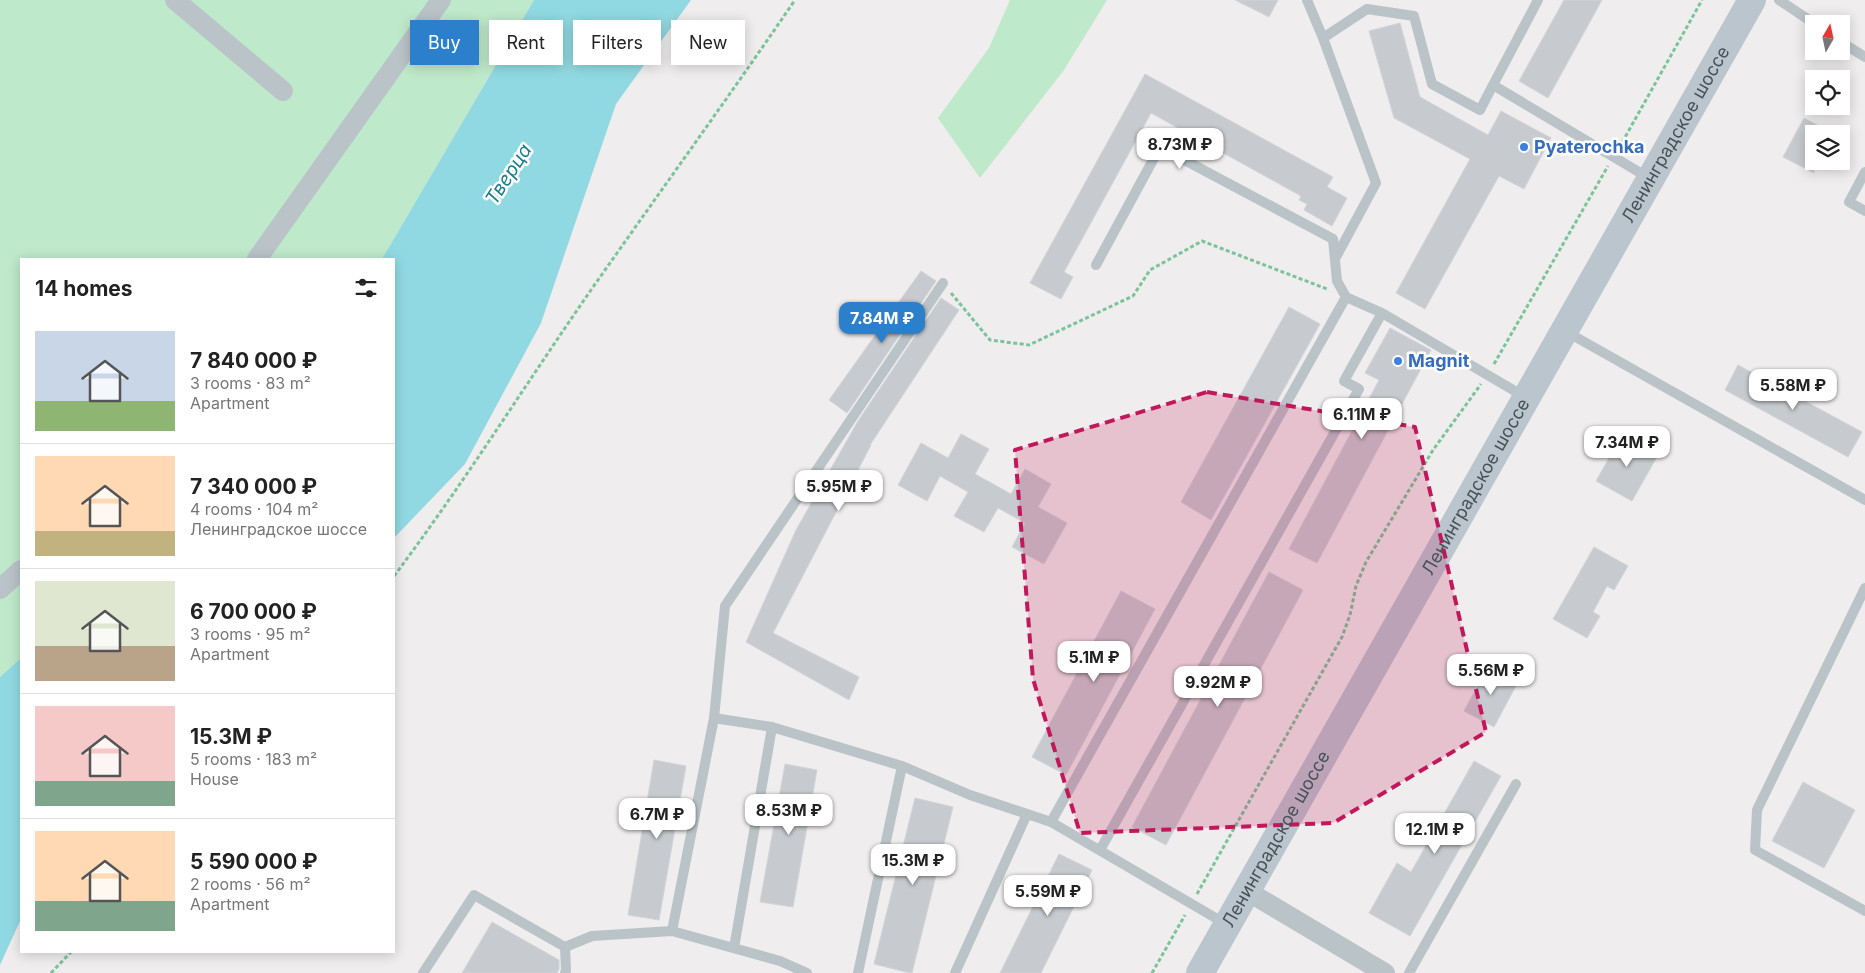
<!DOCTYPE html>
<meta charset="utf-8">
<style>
:root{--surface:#fff;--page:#f6f6f6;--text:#222;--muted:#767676;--line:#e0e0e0;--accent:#2c80cb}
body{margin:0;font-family:Inter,sans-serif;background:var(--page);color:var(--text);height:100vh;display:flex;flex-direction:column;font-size:19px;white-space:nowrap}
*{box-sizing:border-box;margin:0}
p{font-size:16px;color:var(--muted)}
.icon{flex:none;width:28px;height:28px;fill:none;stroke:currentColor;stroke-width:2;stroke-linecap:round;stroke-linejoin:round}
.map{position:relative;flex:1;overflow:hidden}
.details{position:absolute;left:20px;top:258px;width:375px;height:695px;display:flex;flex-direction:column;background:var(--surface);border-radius:0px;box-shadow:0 2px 12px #0003}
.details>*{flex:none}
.top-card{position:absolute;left:410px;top:20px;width:475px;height:45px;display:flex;gap:10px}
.needle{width:32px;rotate:9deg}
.buttons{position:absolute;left:1805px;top:15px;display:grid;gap:10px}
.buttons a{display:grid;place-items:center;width:45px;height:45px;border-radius:0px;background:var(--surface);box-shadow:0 2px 12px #0003;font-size:25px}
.price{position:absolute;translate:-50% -42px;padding:0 11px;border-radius:10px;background:#fff;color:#222;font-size:16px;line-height:32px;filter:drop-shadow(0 1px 2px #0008)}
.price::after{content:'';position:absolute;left:50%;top:30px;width:15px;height:11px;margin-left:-8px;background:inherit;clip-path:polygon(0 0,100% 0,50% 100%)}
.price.selected{background:var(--accent);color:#fff}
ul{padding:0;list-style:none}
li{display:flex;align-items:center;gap:15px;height:125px;padding:0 15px}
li+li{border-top:1px solid var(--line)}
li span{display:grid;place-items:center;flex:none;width:140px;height:100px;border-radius:0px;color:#555}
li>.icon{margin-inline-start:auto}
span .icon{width:60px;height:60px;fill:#fffc;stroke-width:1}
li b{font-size:21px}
h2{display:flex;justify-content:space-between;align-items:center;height:60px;padding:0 15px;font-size:21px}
.pill{padding:0 18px;border-radius:0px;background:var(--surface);box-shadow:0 2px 12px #0003;font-size:18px;line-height:45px}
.pill.selected{background:var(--accent);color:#fff}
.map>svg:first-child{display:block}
.green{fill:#bfe9cb}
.water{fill:#91d9e2}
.building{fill:#c7cbcf;stroke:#d1d4d8}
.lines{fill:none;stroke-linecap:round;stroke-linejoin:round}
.path{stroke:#7bc399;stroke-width:3;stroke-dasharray:4 2.5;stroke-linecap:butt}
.service{stroke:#bac3c8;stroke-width:10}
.minor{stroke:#bac3c8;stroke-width:20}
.secondary{stroke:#bac5cd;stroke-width:28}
.marked{fill:#c2185b;fill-opacity:0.2;stroke:#c2185b;stroke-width:4;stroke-dasharray:10 6;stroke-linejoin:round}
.shop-dot{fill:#3f7fe0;stroke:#fff;stroke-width:2}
.labels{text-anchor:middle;stroke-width:5;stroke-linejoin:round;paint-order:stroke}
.street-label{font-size:18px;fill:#475258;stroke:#fff}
.shop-label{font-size:18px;font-weight:bold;fill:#366cbe;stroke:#fff;text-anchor:start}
.water-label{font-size:19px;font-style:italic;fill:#1a7d8a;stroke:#fff}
</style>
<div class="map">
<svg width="1865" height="973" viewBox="0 0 1865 973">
<rect width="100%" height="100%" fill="#efeded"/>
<path class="green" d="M0 0H534L382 259H21V658L0 677Z
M1010 0H1107L1064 70 980 178 938 118 989 48Z"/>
<path class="water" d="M534 0H691L616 104 541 323 465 464 394 538V259H382Z
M21 658V919L0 965V677Z"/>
<path class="building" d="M1235 0H1278L1269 17Z
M1564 0H1602L1548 98 1519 81Z
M1400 23 1420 97 1488 135 1501 111 1551 138 1524 189 1499 176 1425 309 1396 293 1470 159 1394 118 1369 31Z
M1145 74 1333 177 1327 187 1347 198 1332 226 1304 210 1307 204 1299 200 1301 196 1151 113 1064 272 1073 277 1061 299 1030 283Z
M1804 118 1834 134H1814V173L1783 157Z
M921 271 936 281 847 413 829 400Z
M941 298 959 310 870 445H871L773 633 859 677 849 700 746 642 796 530 858 421Z
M1289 307 1320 324 1211 520 1181 502Z
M1390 328 1431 350 1317 563 1289 549 1379 380 1365 373Z
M1738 365 1862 432 1848 457 1725 390Z
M961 434 989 449 975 474 1011 494 1025 469 1051 484 1038 507 1067 523 1044 564 1012 547 1025 523 998 508 984 532 954 516 968 492 940 476 927 501 898 485 921 443 948 458Z
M1622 435 1658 455 1632 501 1596 481Z
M1594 547 1628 566 1614 590 1607 586 1593 612 1600 616 1587 638 1553 619Z
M1269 572 1303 590 1166 845 1132 827Z
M1121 591 1155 609 1066 775 1032 757Z
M1488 666 1518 682 1494 727 1464 711Z
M654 760 686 766 659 920 628 915Z
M1474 761 1501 776 1410 936 1369 913 1397 863 1411 872Z
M785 764 817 770 793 907 760 902Z
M1803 782 1855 810 1824 868 1772 841Z
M915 798 953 807 912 973H910L874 964Z
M1059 854 1092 870 1041 973H1000Z
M492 922 559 960V969L557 973H462Z"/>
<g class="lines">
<path class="path" d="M1619 148 1702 0
M951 293 990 340 1029 345 1133 296 1150 270 1202 241 1327 289
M1494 364 1608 166
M394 576C464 483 525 385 591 290 659 193 728 98 795 0
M1197 894 1342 637 1350 615 1356 586 1366 562 1433 450 1481 384
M51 973 72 951
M1152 973 1185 915"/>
<path class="service" d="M1307 0 1323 38 1376 183 1335 259
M1779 0 1815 24
M1323 38 1367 9 1414 16 1432 84 1480 110 1493 85 1649 178
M1841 42 1865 57
M1493 85 1538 0
M1865 172 1849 202 1865 211
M1096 265 1160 147 1333 239 1337 281 1346 297 1382 313
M1565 331 1865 500
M1865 588 1757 810 1755 850 1865 911
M714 718 772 727 902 766 970 795 1051 822 1226 924
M1051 822 1346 297
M1100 850 1359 389 1344 381 1382 313 1525 397
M672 931 714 718 725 606 943 283
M565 947 592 936 672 931 780 961 807 973
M734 948 772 727
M423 973 474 895 565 947 566 970 565 973
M858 973 902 766
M955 973 1027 814
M1409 973 1516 784"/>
<path class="minor" d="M175 0 283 91
M257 259 441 0
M0 589 21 570
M1247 891 1385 973"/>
<path class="secondary" id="s1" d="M1200 973 1752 0"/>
</g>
<path class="marked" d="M1207 392 1415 427 1486 732 1333 823 1080 833 1033 679 1015 450Z"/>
<g class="shop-dot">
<circle cx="1524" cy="147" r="5"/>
<circle cx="1398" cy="361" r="5"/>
</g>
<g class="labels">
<g class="street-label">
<text dy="6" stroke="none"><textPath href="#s1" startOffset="964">Ленинградское шоссе</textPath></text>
<text dy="6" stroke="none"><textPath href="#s1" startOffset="559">Ленинградское шоссе</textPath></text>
<text dy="6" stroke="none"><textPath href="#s1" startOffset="154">Ленинградское шоссе</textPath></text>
</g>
<g class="shop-label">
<text x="1534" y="153">Pyaterochka</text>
<text x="1408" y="367">Magnit</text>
</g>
<g class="water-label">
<text transform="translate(508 174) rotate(-57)" y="7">Тверца</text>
</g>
</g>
</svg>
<div class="buttons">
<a><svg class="needle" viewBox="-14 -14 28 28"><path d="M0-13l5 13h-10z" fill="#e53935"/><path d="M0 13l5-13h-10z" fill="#767676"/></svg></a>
<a><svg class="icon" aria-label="locate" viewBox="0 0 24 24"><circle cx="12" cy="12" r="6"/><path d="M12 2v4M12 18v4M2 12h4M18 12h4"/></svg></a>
<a><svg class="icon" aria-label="layers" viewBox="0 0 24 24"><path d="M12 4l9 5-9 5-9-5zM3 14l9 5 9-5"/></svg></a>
</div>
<b class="price" style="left:1180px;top:170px">8.73M ₽</b>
<b class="price selected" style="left:882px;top:344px">7.84M ₽</b>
<b class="price" style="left:1793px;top:411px">5.58M ₽</b>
<b class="price" style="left:1362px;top:440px">6.11M ₽</b>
<b class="price" style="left:1627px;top:468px">7.34M ₽</b>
<b class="price" style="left:839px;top:512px">5.95M ₽</b>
<b class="price" style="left:1094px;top:683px">5.1M ₽</b>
<b class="price" style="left:1491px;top:696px">5.56M ₽</b>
<b class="price" style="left:1218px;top:708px">9.92M ₽</b>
<b class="price" style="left:789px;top:836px">8.53M ₽</b>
<b class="price" style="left:657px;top:840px">6.7M ₽</b>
<b class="price" style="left:1435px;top:855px">12.1M ₽</b>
<b class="price" style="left:913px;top:886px">15.3M ₽</b>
<b class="price" style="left:1048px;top:917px">5.59M ₽</b>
<div class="top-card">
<a class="pill selected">Buy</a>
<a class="pill">Rent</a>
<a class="pill">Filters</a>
<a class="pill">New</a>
</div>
<section class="details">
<h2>14 homes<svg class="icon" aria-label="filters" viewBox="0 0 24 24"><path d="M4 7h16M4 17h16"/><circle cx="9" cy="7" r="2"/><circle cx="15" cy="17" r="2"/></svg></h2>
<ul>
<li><span style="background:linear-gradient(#c9d6e8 70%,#8fb573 0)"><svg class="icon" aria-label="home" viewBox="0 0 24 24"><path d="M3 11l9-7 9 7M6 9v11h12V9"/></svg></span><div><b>7 840 000 ₽</b><p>3 rooms · 83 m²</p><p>Apartment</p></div></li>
<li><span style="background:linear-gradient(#ffd9b3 75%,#c2b280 0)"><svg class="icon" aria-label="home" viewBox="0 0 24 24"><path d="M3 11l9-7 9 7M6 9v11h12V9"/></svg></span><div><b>7 340 000 ₽</b><p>4 rooms · 104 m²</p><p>Ленинградское шоссе</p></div></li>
<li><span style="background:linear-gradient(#dfe7d0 65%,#b9a48a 0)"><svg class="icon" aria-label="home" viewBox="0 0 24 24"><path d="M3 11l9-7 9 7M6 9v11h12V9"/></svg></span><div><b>6 700 000 ₽</b><p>3 rooms · 95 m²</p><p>Apartment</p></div></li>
<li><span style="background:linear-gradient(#f6c9c9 75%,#7fa58c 0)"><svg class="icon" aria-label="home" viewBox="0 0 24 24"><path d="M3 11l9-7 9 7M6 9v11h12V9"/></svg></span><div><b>15.3M ₽</b><p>5 rooms · 183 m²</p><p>House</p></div></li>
<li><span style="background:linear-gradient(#ffd9b3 70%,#7fa58c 0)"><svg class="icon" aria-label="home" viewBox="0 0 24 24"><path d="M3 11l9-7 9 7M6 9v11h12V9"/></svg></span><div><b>5 590 000 ₽</b><p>2 rooms · 56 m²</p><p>Apartment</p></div></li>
</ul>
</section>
</div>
